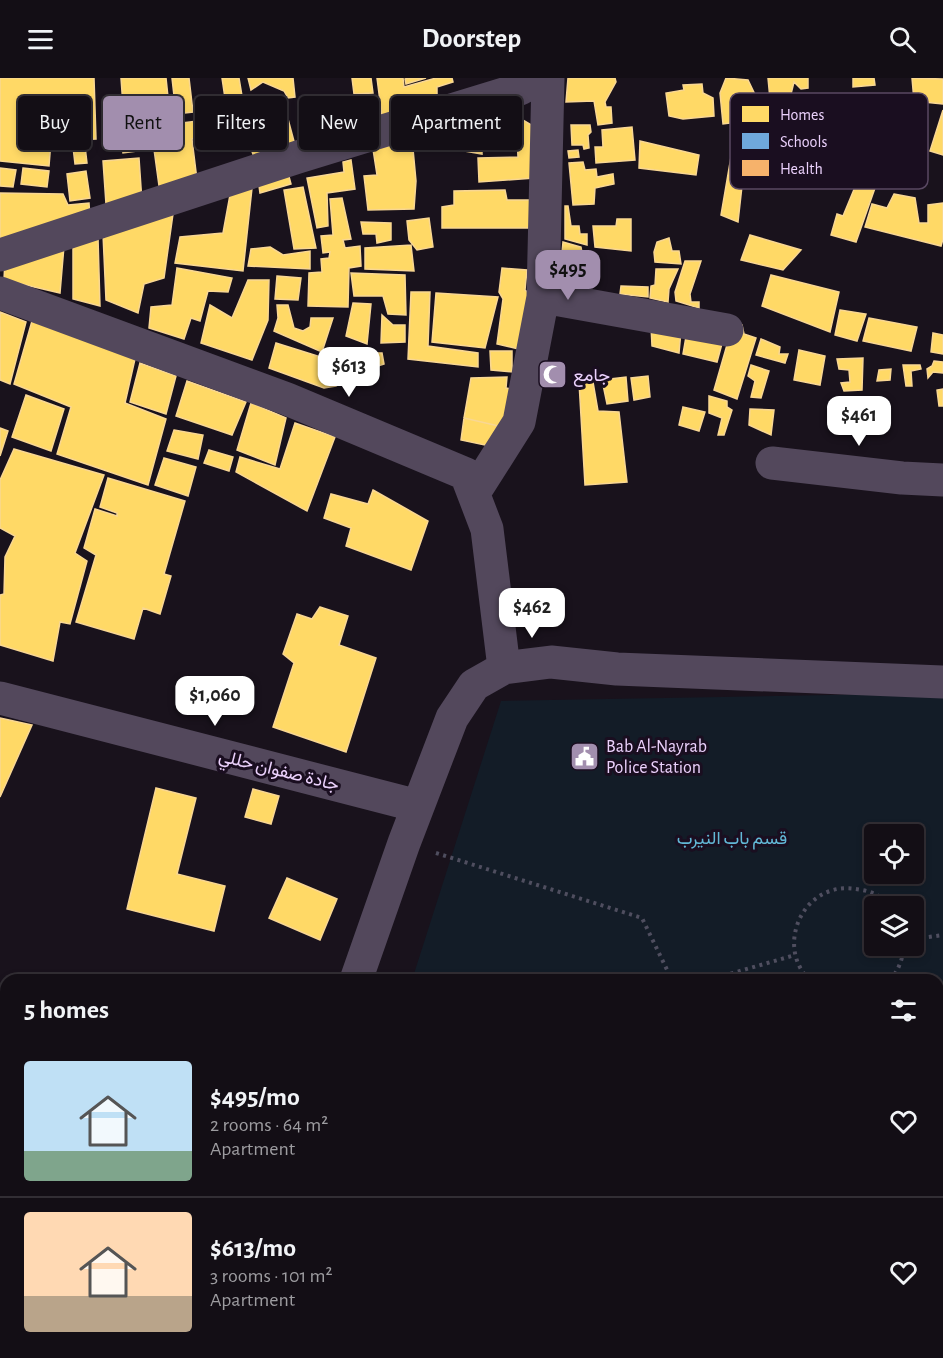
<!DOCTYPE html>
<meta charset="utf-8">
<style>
:root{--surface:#130e15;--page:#1c171e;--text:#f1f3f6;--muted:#9d9ca0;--line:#322e34;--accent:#a28eae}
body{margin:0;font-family:"Alegreya Sans",Vazirmatn,sans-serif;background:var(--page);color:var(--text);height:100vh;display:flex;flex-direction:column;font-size:22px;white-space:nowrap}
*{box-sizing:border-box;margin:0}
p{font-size:20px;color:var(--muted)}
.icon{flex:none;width:33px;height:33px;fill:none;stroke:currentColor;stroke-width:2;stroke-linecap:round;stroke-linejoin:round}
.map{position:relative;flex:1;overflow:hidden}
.drawer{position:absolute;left:0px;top:896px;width:944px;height:386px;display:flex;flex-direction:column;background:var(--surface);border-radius:18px 18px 0 0;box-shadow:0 3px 9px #0003,0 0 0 2px var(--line)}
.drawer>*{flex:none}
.banner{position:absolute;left:18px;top:18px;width:600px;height:54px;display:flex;gap:12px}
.buttons{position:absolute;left:864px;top:746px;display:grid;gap:12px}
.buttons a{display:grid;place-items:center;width:60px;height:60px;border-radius:6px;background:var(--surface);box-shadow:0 3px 9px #0003,0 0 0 2px var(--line);font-size:30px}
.price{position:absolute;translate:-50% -51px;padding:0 14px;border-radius:12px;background:#fff;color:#222;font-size:20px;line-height:39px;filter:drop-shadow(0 2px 3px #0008)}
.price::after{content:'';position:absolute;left:50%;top:36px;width:18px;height:14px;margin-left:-9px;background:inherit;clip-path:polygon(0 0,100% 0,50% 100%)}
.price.on{background:var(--accent);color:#111}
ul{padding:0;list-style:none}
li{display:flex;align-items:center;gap:18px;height:150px;padding:0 24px}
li+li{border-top:2px solid var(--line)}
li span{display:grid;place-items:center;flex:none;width:168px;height:120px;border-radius:6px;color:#555}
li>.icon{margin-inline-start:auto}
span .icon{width:72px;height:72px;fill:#fffc;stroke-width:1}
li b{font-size:26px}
h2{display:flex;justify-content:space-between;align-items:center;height:72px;padding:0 24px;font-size:26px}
.pill{padding:0 21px;border-radius:6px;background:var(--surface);box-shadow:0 3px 9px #0003,0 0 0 2px var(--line);font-size:21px;line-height:54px}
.pill.on{background:var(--accent);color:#111}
header{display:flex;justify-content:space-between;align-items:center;height:78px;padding:0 24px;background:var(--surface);font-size:27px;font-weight:600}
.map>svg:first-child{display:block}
.green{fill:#131c27;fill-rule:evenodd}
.homes{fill:#ffd966;stroke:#f9d793;stroke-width:1.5}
.schools{fill:#6fa8dc;stroke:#94b4e6;stroke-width:1.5}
.health{fill:#f6b26b;stroke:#f3bb96;stroke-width:1.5}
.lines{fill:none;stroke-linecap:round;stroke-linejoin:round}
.path{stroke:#4f4e5f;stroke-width:4;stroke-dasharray:3 4.5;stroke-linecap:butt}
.minor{stroke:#53485c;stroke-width:33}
.major{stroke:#665068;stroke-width:33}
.labels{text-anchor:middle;stroke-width:6;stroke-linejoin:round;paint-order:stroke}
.poi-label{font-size:18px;fill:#ebd1fc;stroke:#1a0e20;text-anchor:start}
.street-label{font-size:18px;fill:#ebd1fc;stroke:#1a0e20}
.park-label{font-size:18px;fill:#62b8d6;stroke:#1a0e20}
.key{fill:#1a0e20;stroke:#594862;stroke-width:1.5}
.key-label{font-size:16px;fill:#ebd1fc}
</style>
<header><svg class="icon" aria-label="menu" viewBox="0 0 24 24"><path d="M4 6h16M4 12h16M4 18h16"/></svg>Doorstep<svg class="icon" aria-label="search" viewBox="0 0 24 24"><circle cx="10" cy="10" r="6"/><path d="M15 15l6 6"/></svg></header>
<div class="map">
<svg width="943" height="1280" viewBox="0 0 943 1280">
<rect width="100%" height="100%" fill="#19121c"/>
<path class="green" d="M943 615V977L938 978V902H412L501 623ZM874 756H914V795H874ZM874 828H914V867H874Z"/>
<path class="homes" d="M0 0H94L96 61 51 63 49 88 0 83Z
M121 0H166L170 38 124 42Z
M172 0H189L193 34 176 36Z
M222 0H239L243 24 226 27Z
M248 0H293L295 19 288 20 284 13 263 4 251 12Z
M352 0H371L373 15 354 16Z
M377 0H403L404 9 436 0H452L453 4 437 9V20L382 39Z
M408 0H426L406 6 405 1Z
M568 0H615L616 4 605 24 606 29H611L612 45 598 47 594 23 566 24Z
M726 0 748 2 760 27 761 41 723 46 720 15Z
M768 0H808V10L801 11 794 4 790 20 771 32Z
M853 0H874L875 7 853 9Z
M912 0 943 1V26L914 23Z
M702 6 703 15 713 20 714 38 683 41 669 38 666 15 684 12 683 7Z
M328 26 331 50 300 62 299 55 306 54V46L322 35 304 38 303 28Z
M943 32V77L930 73Z
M271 35 273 41 258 44 253 51 256 57 263 53 271 75 254 79 240 40Z
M476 38V47H482V76L465 73 463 39Z
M516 38 538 51 534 100 479 104 478 80 518 79Z
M230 39 232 56 192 61 197 102 160 115 153 64 176 61 174 46Z
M288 41 295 67 276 72 264 48Z
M140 46 144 72 123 75 120 49Z
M571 47H590L591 54 588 57 589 70 584 71 583 67H572Z
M632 49 635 82 596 85 595 69H603L602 52Z
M640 63 699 77 696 97 639 90Z
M407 65 413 71 416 103 414 131 368 132 364 98 377 97 373 71Z
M85 68 87 85 75 86 73 69Z
M578 72 579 79 569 80 568 73Z
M732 73H757L753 89 744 90 738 144 721 137Z
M139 80 142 124 106 126 103 83Z
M351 82 355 111 327 115 328 148 317 150 307 100 344 94 343 84Z
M850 83 882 90 856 164 831 157 837 136 843 138 855 109 841 104Z
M583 84 585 92 596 91 597 99 613 96 614 106 595 110 594 126 573 127 569 85Z
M0 90 16 92 13 109 0 108Z
M23 90 49 93 47 109 21 106Z
M86 93 90 120 70 123 67 96Z
M288 95 291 106 260 115 258 101Z
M232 106 252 110 243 193 175 185 180 159 223 155Z
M303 109 316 170 294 171 284 112Z
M505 112 507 122H535L534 150H442V129L454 127V113Z
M0 115 63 116 68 127 89 125 90 140 0 161Z
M894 116 915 120 919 145H928V127L943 125V161L941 168 865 149 872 126 887 130Z
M342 120 351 161 343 162 345 170 360 168 361 188 349 190 348 229 308 228 309 195 322 194 321 181 329 180 330 174 323 175 321 158 333 157 330 121Z
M565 128H568L571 148H579L580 156H587V167L565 161Z
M173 136 164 200 144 206 138 235 106 222 103 156Z
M429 140 433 169 417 172 409 162 407 143Z
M617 141H631V173L595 169 593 148H616Z
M361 144 391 145V162L377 165 376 156H363Z
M750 157 801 172 783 192 741 182Z
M98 160 100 228 73 221V161Z
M669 160 672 173H679L681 186 655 184 654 174 657 164Z
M563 164 581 169 583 180 577 208H559Z
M411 167 414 193 365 191V170Z
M64 168 60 215 4 202 5 181Z
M270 169 283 177 310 173V191L248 188 251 171Z
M685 183H701L690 216 691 224H699V230L676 223 675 214Z
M177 190 232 200 228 214 208 213 200 243 191 240 184 261 149 250 151 229 172 227Z
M502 190 527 192 525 212 530 216 523 272 497 266 503 221 499 214Z
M656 191H678L669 211 668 224 650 220 651 208 655 207Z
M351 195 405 197 406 237 388 236 383 218H354Z
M771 197 839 214 830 254 762 228Z
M277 198 301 200 298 222 275 221Z
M248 202H269L268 242 252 282 201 265 210 227 232 240Z
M621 208 648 209V219L620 216Z
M411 214H430L428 268 478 275V289L408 281Z
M436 215 498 219 485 270 432 264Z
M353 225 371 226 367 266 346 258Z
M277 227H288L294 250 303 253 310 249 311 240H333L322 274 274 253 278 240Z
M840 232 866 236 857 263 835 257Z
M0 234 26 244 10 306 0 302Z
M382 237 393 247H405V264L381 265Z
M869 240 917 249 911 273 863 263Z
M32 243 135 281 125 325 166 341 148 407 57 376 71 329 14 306Z
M733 246 742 247 744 256 756 260 737 321 714 312Z
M651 248 681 253 679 275 652 268Z
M687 253 723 262 717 284 683 276Z
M933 255 943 257V276L931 274Z
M761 261 780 269 779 276H788L785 285 756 277Z
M276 265 337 284 342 304 336 308 324 310 269 290Z
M799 272 825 278 820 307 794 302Z
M490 273H512V294L491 292Z
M371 275H382L384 286 375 289 371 295 362 296 361 291 370 288Z
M863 280 862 312 844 313 841 305 850 304 849 292 839 291 837 281Z
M934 283 943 284V295L933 294 928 300 927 291 932 288Z
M140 285 176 298 166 336 130 324Z
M751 287 769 293 761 320 751 319 755 303 748 298Z
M903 287H920L921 291 911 293 912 308H906Z
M891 291 890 302 877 303 879 292Z
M648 298 650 319 634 322 631 300Z
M507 299 506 310 512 311 503 349 464 340 471 300Z
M626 299 628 323 607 326 602 302Z
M187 303 246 324 232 357 176 338Z
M579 304H593L598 333 619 334 627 404 585 407Z
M943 311V328H939L937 312Z
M26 317 64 331 51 373 12 359Z
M709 318 727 323V329L732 332 724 357H718L722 340 709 335Z
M251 325 286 340 275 387 237 372Z
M683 329 705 334 699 353 679 347Z
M750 331 774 332 771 357 749 347Z
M464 340 503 349 494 369 461 362Z
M295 345 335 359 307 433 236 394 240 379 280 391Z
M0 350 8 353 0 378Z
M174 352 203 357 198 381 167 373Z
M14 371 104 397 75 475 87 483 70 546 60 544 53 583 0 567V517L4 516 5 479 15 458 0 450V402Z
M209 372 233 379 229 393 204 385Z
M164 380 196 389 188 418 155 407Z
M108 400 185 423 164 496 171 498 160 536 143 530 134 561 76 544 96 477 84 470 95 431 117 438V435L100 429Z
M373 412 428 443 411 492 346 468 351 450 324 440 331 416 368 426Z
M320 529 348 538 339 567 376 580 346 674 273 649 294 585 283 576 297 536 312 541Z
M0 640 32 647 0 719Z
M156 710 196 720 177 796 225 808 214 853 127 831Z
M253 711 279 718 271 746 245 739Z
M287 800 337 821 320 862 269 840Z
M6 1063V1118L5 1099 0 1098V1064Z
M0 1116 6 1147V1152L0 1159Z"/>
<path class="schools" d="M68 1275H294L296 1280H69Z
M294 1275H384L366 1280H296Z
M516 1275H681V1280H518Z"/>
<path class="health" d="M938 1182 943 1198V1280H681V1275H938Z"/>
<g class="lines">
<path class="path" d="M436 775 642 840 672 902
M914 861 943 857
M709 902 795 877
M810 902C781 876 794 825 830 813 841 809 851 810 862 812 873 814 884 819 890 828
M890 902C899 892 903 880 904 867"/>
<path class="minor" d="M0 177 298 79 520 11 539 0
M0 215 287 321 466 396 487 451 504 590
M543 219 727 252
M772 385 902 400 943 402
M474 415 519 344 543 219 548 0
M0 620 418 728
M356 902 404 765 452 640 474 607 504 590 551 584 617 591 943 604
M0 986 6 985"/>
<path class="major" d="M938 1017 943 1016
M0 1235 6 1233"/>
</g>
<defs>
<symbol id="mosque-square" viewBox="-11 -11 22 22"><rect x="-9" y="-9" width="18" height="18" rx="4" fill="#a28eae" stroke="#1a0e20"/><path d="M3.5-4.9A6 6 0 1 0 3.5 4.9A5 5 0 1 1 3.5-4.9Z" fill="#fff"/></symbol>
<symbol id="civic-square" viewBox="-11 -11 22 22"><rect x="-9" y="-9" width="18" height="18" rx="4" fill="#a28eae" stroke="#1a0e20"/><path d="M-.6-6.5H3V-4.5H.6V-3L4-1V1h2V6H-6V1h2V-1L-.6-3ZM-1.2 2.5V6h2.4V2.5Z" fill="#fff"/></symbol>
</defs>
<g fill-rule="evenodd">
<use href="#mosque-square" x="536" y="280" width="33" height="33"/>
<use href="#civic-square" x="568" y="662" width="33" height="33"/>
</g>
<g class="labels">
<g class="poi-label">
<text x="573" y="303">جامع</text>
<text x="606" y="674">Bab Al-Nayrab<tspan x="606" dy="21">Police Station</tspan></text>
</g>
<g class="street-label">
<text transform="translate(279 692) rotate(14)" y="6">جادة صفوان حللي</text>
</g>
<g class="park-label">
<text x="732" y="766">قسم باب النيرب</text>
</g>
</g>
<rect x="730" y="15" width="198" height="96" rx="9" class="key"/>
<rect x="742" y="28" width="27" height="16" fill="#ffd966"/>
<rect x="742" y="55" width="27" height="16" fill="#6fa8dc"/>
<rect x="742" y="82" width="27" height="16" fill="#f6b26b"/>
<g class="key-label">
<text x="780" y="42">Homes</text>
<text x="780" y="69">Schools</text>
<text x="780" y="96">Health</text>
</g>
</svg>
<div class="buttons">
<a><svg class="icon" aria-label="locate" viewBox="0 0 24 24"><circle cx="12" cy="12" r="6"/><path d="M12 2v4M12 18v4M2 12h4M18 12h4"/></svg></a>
<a><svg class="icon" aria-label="layers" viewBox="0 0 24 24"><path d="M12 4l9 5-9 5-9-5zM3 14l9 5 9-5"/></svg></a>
</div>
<b class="price on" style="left:568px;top:223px">$495</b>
<b class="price" style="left:349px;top:320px">$613</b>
<b class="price" style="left:859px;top:369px">$461</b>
<b class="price" style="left:532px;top:561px">$462</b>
<b class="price" style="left:215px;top:649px">$1,060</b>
<div class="banner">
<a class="pill">Buy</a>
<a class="pill on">Rent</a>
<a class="pill">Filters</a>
<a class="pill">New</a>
<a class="pill">Apartment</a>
</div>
<section class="drawer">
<h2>5 homes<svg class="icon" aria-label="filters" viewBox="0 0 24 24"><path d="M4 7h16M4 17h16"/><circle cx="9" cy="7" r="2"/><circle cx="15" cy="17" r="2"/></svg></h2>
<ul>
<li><span style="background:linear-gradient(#bfe0f5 75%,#7fa58c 0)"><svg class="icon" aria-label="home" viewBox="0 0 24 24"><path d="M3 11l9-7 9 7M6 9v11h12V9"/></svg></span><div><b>$495/mo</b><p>2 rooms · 64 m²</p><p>Apartment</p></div><svg class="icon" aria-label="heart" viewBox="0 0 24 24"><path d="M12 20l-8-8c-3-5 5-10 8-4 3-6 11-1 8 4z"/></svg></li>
<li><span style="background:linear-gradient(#ffd9b3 70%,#b9a48a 0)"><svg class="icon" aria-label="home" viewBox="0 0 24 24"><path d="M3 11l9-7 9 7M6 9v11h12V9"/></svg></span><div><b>$613/mo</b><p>3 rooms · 101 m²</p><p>Apartment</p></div><svg class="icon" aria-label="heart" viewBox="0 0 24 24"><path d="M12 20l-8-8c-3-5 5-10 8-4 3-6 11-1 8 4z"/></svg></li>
</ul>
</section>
</div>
